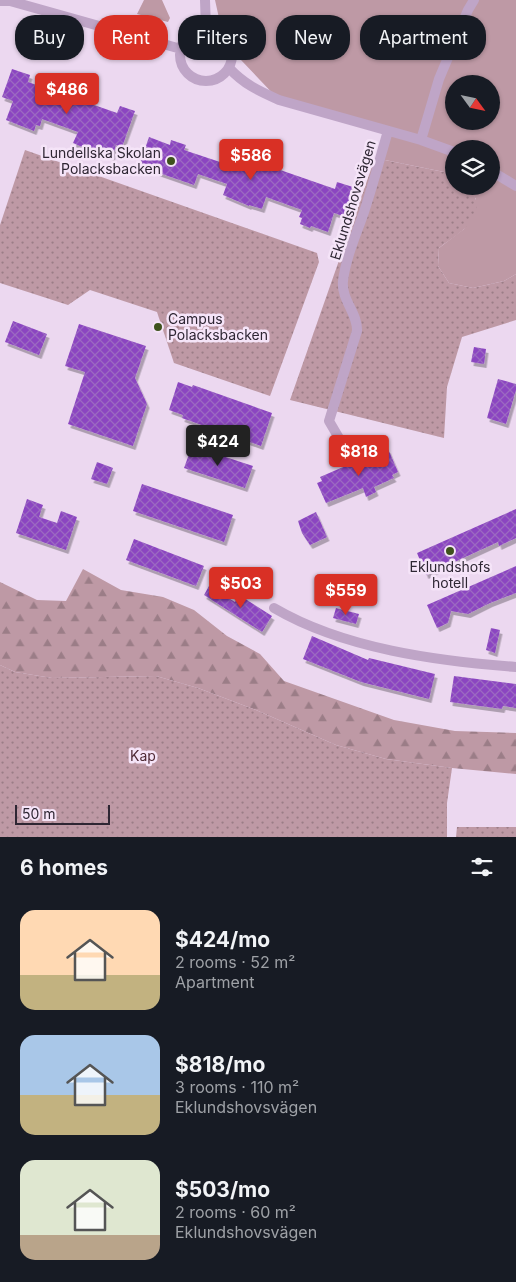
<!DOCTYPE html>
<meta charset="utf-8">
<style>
:root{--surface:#171b24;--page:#20242c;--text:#f1f3f6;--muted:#9ea1a6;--accent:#d93025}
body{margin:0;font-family:Inter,sans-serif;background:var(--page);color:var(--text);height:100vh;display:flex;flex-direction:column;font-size:19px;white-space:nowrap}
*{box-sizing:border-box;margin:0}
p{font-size:16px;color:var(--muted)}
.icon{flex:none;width:28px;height:28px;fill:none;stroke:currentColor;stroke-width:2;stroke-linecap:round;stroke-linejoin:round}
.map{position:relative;height:837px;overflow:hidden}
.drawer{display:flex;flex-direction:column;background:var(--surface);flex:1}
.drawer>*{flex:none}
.hud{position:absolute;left:15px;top:15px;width:486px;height:45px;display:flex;gap:10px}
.needle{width:32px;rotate:123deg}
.fabs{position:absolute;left:445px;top:75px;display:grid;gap:10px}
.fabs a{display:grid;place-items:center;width:55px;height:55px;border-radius:50%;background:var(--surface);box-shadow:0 1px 4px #0004;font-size:25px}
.scale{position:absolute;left:15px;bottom:12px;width:95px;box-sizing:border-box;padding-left:5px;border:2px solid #2e2633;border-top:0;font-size:14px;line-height:18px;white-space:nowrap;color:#2e2633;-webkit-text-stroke:4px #f5e4f8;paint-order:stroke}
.price{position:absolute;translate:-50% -42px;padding:0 11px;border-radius:5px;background:var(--accent);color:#fff;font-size:16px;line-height:32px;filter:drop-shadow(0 1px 2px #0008)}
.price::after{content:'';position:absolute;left:50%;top:30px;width:15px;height:11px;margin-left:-8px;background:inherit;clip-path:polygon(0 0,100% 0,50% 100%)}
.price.selected{background:#222;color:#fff}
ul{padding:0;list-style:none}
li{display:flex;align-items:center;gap:15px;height:125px;padding:0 20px}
li span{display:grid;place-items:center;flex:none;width:140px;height:100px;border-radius:15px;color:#555}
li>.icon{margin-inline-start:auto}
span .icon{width:60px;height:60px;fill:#fffc;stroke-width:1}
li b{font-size:21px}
h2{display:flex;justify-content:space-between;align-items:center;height:60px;padding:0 20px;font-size:21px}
.chip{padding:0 18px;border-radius:20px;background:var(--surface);box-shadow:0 1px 4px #0004;font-size:18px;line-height:45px}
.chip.selected{background:var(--accent);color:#fff}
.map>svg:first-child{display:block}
.grass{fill:#be99a5;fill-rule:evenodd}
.forest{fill:url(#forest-firs)}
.park{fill:url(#park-dots)}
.building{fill:url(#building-cross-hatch);filter:url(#shadow)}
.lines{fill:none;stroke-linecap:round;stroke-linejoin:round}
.street{stroke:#bfa5c7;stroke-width:10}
.poi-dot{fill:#3e521d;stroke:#f5e4f8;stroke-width:2}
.labels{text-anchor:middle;stroke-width:5;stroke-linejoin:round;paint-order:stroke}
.poi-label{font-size:14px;fill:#2e2633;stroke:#f5e4f8;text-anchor:end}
.street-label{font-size:14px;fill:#2e2633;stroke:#f5e4f8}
.park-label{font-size:14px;fill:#502b36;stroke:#f5e4f8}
</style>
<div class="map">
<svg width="516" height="837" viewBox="0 0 516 837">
<defs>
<pattern id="forest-firs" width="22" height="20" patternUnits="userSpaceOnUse" patternTransform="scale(1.25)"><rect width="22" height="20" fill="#be99a5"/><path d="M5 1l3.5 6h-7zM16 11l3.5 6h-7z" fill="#9b7d87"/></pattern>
<pattern id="park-dots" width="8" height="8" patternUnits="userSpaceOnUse" patternTransform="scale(1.25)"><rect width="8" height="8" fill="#be99a5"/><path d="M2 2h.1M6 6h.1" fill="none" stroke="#9b7d87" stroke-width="1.8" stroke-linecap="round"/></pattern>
<pattern id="building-cross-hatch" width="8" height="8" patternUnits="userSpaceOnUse" patternTransform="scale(1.25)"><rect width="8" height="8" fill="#8b44c1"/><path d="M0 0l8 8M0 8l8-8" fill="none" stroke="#9b69c1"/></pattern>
<filter id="shadow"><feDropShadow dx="2.5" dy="4" stdDeviation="0" flood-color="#0004"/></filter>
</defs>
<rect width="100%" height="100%" fill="#ecd8f0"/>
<path class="grass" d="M144 0H162L170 18 168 22 137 14Z
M215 0H516V274L504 281 473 288 449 283 438 266 439 248 464 229 476 199 467 186H491V149H454V174L380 159 388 132 279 100 241 60 237 40 219 18ZM454 84H491V121H454Z"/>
<path class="forest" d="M83 569 121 590 163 597 194 610 227 636 260 654 284 681 394 720 455 731 516 733V774L452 768 386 759 336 745 256 710 198 688 156 676 52 678 15 672 0 665V582L37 600 66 601Z"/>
<path class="park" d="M25 150 317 253 319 262 270 396 174 363 157 312 90 290 68 305 0 283V225Z
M375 158 454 174V186H467C470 190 475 195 476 200 481 223 454 236 439 248L438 266 449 283 473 288 504 281 516 274V320L462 337 447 387 444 438 290 400Z
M0 665 15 672 52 678 156 676 198 688 256 710 336 745 386 759 452 768 447 803V837H0Z
M457 827H516V837H456Z"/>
<path class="building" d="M12 69 30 75 28 82 117 113 120 106 135 111 122 147 116 145 112 157 95 151 94 152 73 143 78 132 42 119 40 126 36 125 34 131 6 120 13 101 2 97Z
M149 137 170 145 171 140 186 145 184 150 220 162 227 143 245 150 243 157 335 189 337 182 356 188 346 217 334 213 328 232 311 226 310 228 300 224 302 218 299 217 302 210 266 197 262 209 249 205V206L223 195 227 184 198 174 194 185 139 166Z
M13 321 47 334 39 355 5 342Z
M79 324 146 346 135 378 147 404 133 446 68 424 85 372 65 366Z
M474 347 486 349 484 364 471 362Z
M498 379 516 384V390L506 424 487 418Z
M178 382 192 387 193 385 272 413 261 446 182 418 183 415 169 410Z
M192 446 253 466 245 488 184 468Z
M388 449 398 472 392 475 394 478 374 487 376 492 366 497 363 488 326 503 317 483 322 481 320 477 378 452 379 453Z
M97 462 113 468 107 484 91 479Z
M142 484 233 515 224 542 133 511Z
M27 499 43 505 39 517 57 523 61 511 77 517 66 550 16 533Z
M516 509V538L499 546 498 542 426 575 417 553Z
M316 512 327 537 310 545 302 533 298 521Z
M134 539 204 566 196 586 126 560Z
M516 566V593L490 603 468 614 451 611 448 623 437 628 427 605Z
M209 586 235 602 239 595 272 616 262 632 204 595Z
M336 608 359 614 356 624 333 618Z
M491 628 500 630 495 653 486 650Z
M312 636 368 660 369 658 435 674 429 699 361 682 303 659Z
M454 676 516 684V708L503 706 502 709 450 702Z"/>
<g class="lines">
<path class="street" d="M205 0 206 29
M0 1H10L181 49
M180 55a26 26 0 1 1 52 0a26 26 0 1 1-52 0Z
M229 68C245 85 259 91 279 100L421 140 454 152
M421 140 439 79 468 10 474 0
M491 171 516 186
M343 445 329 421 357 331C358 313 341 300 343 281 346 257 356 235 364 212 373 185 380 158 388 131
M274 608C344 649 437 661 516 667"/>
</g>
<g class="poi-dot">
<circle cx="171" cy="161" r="5"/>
<circle cx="158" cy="327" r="5"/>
<circle cx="450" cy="551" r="5"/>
</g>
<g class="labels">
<g class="poi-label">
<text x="161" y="158">Lundellska Skolan<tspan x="161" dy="16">Polacksbacken</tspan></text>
<text x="168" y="324" text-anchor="start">Campus<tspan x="168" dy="16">Polacksbacken</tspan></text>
<text x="450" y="572" text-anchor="middle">Eklundshofs<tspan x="450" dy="16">hotell</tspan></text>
</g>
<g class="street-label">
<text transform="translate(353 200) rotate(-73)" y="5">Eklundshovsvägen</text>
</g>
<g class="park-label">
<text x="143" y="761">Kap</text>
</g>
</g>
</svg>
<div class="fabs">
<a><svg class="needle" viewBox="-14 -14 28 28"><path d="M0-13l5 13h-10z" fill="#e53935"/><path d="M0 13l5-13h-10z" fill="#9ea1a6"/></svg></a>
<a><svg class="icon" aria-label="layers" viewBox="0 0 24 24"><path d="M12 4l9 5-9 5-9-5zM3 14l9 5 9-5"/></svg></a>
</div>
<div class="scale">50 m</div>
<b class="price" style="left:67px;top:115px">$486</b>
<b class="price" style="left:251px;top:181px">$586</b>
<b class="price selected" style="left:218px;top:467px">$424</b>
<b class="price" style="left:359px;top:477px">$818</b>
<b class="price" style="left:241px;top:609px">$503</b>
<b class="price" style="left:346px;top:616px">$559</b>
<div class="hud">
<a class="chip">Buy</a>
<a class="chip selected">Rent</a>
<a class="chip">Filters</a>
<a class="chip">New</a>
<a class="chip">Apartment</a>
</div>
</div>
<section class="drawer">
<h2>6 homes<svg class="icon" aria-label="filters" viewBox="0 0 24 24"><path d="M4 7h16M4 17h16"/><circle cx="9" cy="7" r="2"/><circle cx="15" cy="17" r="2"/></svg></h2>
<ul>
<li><span style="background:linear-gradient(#ffd9b3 65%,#c2b280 0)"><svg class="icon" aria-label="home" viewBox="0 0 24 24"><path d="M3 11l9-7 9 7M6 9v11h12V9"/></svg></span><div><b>$424/mo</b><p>2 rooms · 52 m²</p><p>Apartment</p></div></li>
<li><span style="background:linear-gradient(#a9c7e8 60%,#c2b280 0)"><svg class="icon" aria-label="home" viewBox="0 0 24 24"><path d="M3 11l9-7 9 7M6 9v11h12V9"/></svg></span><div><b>$818/mo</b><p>3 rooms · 110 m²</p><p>Eklundshovsvägen</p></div></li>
<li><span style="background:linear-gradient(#dfe7d0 75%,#b9a48a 0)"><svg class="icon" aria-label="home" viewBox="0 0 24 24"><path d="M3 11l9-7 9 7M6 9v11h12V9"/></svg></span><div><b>$503/mo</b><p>2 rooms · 60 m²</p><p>Eklundshovsvägen</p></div></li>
</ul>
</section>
